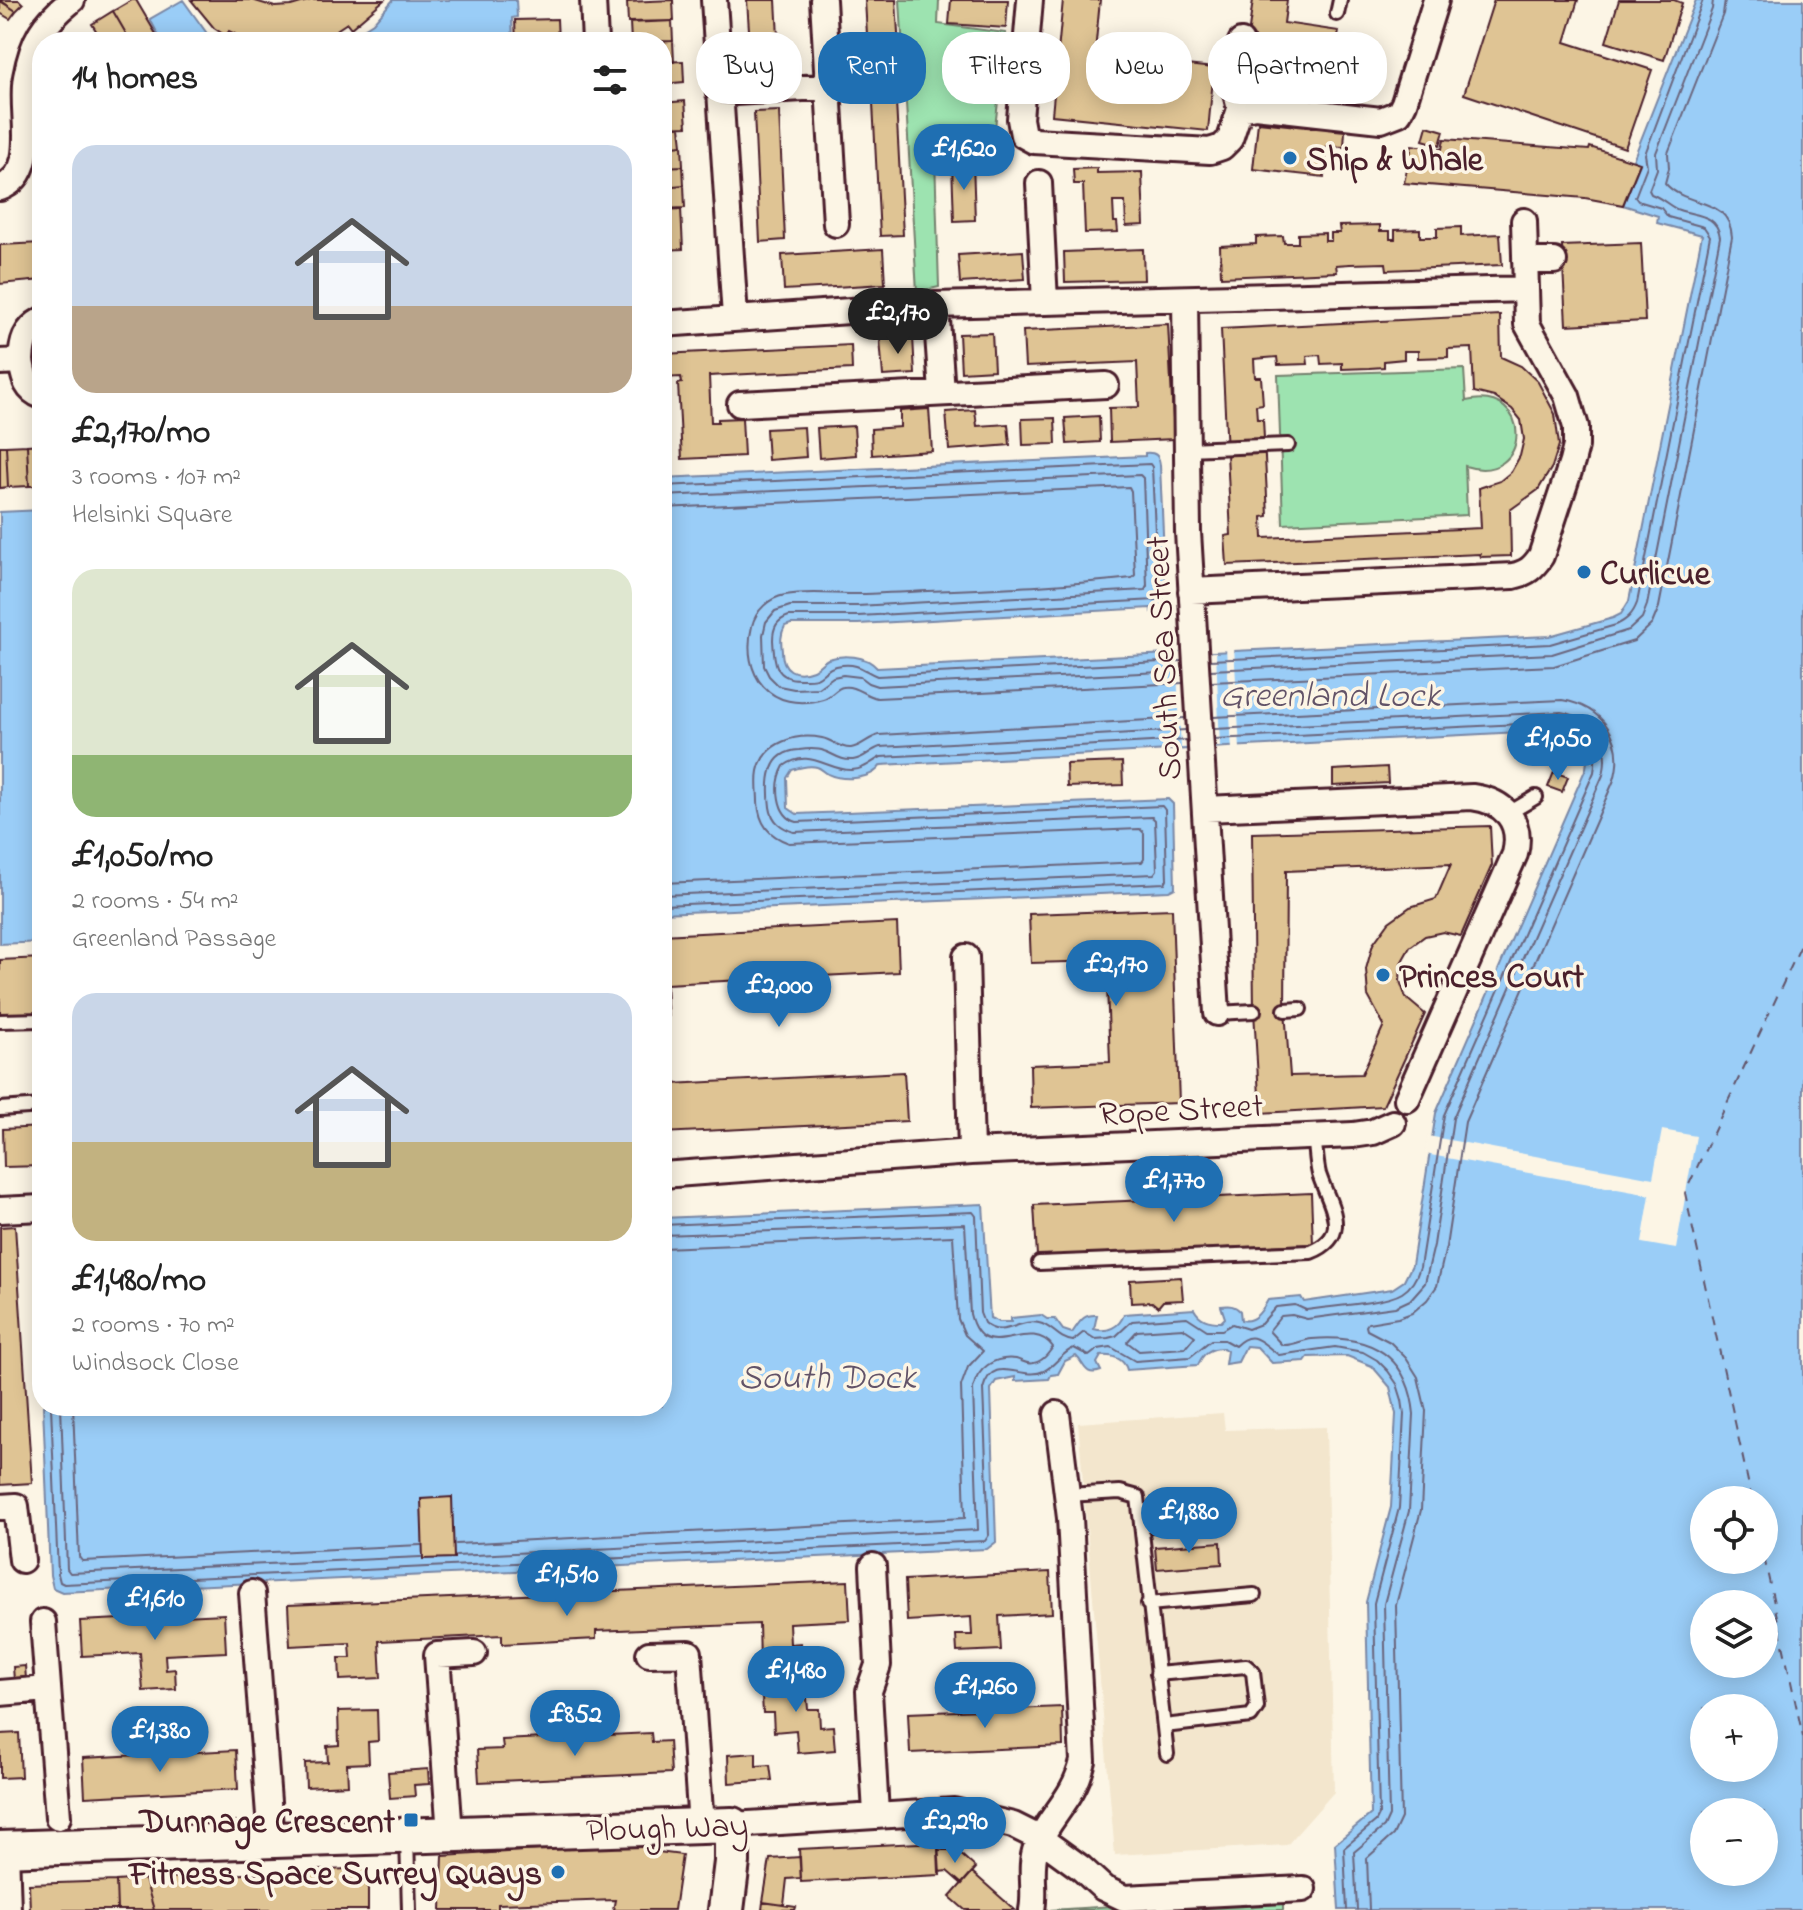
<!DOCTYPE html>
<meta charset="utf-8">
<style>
:root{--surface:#fff;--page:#f6f6f6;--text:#222;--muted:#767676;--accent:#1f6fb2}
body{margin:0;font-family:"Indie Flower",sans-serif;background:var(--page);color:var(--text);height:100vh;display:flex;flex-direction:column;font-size:30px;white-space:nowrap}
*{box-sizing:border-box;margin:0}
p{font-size:26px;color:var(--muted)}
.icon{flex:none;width:44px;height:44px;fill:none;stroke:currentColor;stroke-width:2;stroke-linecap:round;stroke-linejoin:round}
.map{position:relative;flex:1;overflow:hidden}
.drawer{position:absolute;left:32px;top:32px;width:640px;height:1384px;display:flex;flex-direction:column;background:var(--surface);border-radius:32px;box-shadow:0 4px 20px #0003}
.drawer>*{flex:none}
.guide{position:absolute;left:696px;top:32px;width:760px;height:72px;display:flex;gap:16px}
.fabs{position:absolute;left:1690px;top:1486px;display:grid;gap:16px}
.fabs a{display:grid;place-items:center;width:88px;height:88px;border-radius:50%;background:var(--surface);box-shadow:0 4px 20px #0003;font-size:40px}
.price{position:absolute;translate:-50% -68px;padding:0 18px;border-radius:28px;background:var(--accent);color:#fff;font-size:26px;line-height:52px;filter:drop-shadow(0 2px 4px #0008)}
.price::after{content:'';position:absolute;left:50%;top:48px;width:24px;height:18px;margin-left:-12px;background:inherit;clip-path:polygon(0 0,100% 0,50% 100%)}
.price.selected{background:#222;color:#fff}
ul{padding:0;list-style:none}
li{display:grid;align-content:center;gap:16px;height:424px;padding:0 40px}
li span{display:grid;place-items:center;height:248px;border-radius:24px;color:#555}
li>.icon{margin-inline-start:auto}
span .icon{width:144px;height:144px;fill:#fffc;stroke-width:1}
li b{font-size:34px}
h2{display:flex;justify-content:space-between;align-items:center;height:96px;padding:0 40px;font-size:34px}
.chip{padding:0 28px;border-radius:32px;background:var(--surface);box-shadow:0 4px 20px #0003;font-size:28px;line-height:72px}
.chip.selected{background:var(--accent);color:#fff}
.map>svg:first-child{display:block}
.built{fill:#f3e6cd}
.green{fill:#9de3b0;stroke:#74816e;stroke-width:2}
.water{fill:#9acdf7;stroke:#7a87a5;stroke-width:2;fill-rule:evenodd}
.pier{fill:#fcf5e5}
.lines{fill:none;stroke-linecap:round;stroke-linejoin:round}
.shore{stroke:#6a657d;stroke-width:2}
.ferry{stroke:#625368;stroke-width:2;stroke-dasharray:10 8;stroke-linecap:butt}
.building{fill:#dfc494;stroke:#4a1f2b;stroke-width:2;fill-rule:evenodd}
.lane-casing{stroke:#4a1f2b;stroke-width:18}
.street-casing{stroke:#4a1f2b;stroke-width:30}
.secondary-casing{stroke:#4a1f2b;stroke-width:40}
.lane{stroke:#fcf5e5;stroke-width:12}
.street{stroke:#fcf5e5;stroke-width:24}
.secondary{stroke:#fcf5e5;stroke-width:34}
.poi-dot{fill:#1f6fb2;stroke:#fcf5e5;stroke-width:3}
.labels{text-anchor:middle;stroke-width:7;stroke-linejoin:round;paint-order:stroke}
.poi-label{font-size:34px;font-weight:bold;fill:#4a1f2b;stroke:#fcf5e5;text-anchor:start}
.street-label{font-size:34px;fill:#4a1f2b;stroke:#fcf5e5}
.water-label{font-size:36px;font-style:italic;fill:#625368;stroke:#fcf5e5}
</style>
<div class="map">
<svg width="1803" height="1910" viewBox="0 0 1803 1910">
<rect width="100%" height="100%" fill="#fcf5e5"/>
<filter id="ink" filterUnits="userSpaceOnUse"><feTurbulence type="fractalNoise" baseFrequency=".0125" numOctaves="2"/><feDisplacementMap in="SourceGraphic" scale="16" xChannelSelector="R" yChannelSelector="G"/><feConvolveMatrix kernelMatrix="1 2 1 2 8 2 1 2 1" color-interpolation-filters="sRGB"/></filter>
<g filter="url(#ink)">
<path class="built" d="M1223 1413 1225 1430 1326 1427 1334 1792 1287 1845 1115 1855 1078 1423Z"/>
<path class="green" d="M900 0H939L938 24 1006 33 992 153 935 157 939 287 917 292Z
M1464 369 1466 401C1536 385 1531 487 1465 466L1467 515 1283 524 1278 375Z
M1276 1896 1283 1902V1910H1050Z"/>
<path class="water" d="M183 0 211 39 217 42H162L150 19Z
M393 0H516L517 17 512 18 513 42H343L373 23Z
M1696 0H1803V1910H1339L1335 1844 1371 1814 1366 1602 1391 1507 1396 1414 1390 1387 1372 1366 1347 1356 1308 1357 1305 1361 1272 1363 1257 1347 1246 1346 1238 1362 1225 1364 1227 1351 1223 1348C1210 1348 1203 1353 1198 1365L1127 1370C1124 1358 1112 1355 1101 1356L1097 1363 1101 1371C1084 1377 1085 1364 1076 1356L1065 1361 1058 1374 1051 1375 1049 1379 1015 1381V1377L996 1381 991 1389 996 1542 987 1549 62 1592 53 1588 50 1575 43 1406H662V1218L983 1204 990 1318 999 1322H1011V1318L1041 1315 1047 1319H1055L1063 1330 1072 1333C1080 1322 1082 1314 1097 1315L1094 1329C1107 1333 1120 1327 1124 1314L1194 1309C1200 1320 1209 1322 1221 1322L1225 1318 1221 1306C1229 1305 1235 1305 1240 1311L1241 1320C1256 1323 1263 1308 1268 1300L1301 1297 1304 1302 1392 1289 1404 1281 1412 1265 1436 1113 1586 768C1590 747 1580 734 1559 730L881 765C872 780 843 781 828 774 824 772 821 768 817 767 810 765 798 768 792 770L787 778 788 808 797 814 1168 799 1173 804 1175 888 1169 891 662 913V478L1145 456V453C1155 452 1159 455 1160 465L1166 601 1161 610 1151 612V608L858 624H791L785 626C780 635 781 642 782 651 782 670 795 677 813 670 818 668 822 662 828 659 843 654 866 655 877 668L1549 636 1613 618 1621 614 1629 601 1702 235 1657 223 1658 216 1623 205 1640 164 1633 160ZM1704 1500H1764V1560H1704ZM1704 1604H1764V1664H1704ZM1704 1708H1764V1768H1704ZM1704 1812H1764V1872H1704Z
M42 510V942L0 944V512Z"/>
<path class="pier" d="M1226 647H1234L1240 749 1232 750Z
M1216 652 1220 746 1181 748 1176 653Z
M1662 1130 1696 1136 1676 1249 1642 1243 1650 1195 1425 1154 1428 1136 1653 1178Z"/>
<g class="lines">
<path class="shore" d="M662 486 1150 464 1152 467 1158 596 1156 600 858 616H789C777 620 773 627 773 640 774 662 775 680 801 679 807 679 815 680 820 676 828 670 831 666 842 665 859 663 864 671 877 676L1182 661
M662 496 1140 475 1143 478 1147 586 1145 590 857 606H790L775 611 766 622 763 635 764 666 769 676 779 686 794 689 818 688 833 677 843 675 860 677 868 683 877 686 1182 671
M662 508 1129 487 1131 491 1135 575 1132 578C1044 588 954 589 865 594 839 595 811 590 785 595 769 598 756 610 752 626 740 675 771 714 823 699 831 697 836 688 843 687 855 685 865 696 877 698L1183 683
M1210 660 1550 644 1616 625C1627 620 1633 614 1637 603L1710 236 1704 227 1668 217 1661 208 1638 201 1635 197 1647 166 1645 154 1703 0
M1210 670 1552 654 1629 630 1642 618 1647 605 1720 237C1717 214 1697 216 1679 210 1670 207 1664 199 1651 194L1649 190 1657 169 1656 153 1712 9 1713 0
M1211 682 1554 666 1634 641 1652 624 1659 607 1732 237C1729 195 1687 209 1665 183L1669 168 1668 153 1723 14 1725 0
M1213 717 1562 700C1603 707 1626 740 1614 780L1465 1122 1446 1247 1437 1286 1427 1300 1412 1313 1398 1318 1368 1323 1366 1326 1367 1330 1390 1342 1406 1358 1418 1377 1426 1411 1421 1510 1396 1605 1401 1818 1393 1835 1367 1858 1369 1910
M1214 729 1561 712C1594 718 1611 743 1603 775L1453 1118 1434 1245 1425 1283 1410 1300 1395 1307 1307 1319 1292 1315 1281 1316 1269 1331 1282 1345C1294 1346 1301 1340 1312 1339 1369 1334 1408 1354 1414 1414L1409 1511 1384 1604 1389 1816 1384 1827 1354 1852 1357 1910
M662 883 1142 862 1144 859V833L1140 829 789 843C769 836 759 824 758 802 758 792 756 781 758 771 764 742 796 733 822 738 833 740 840 749 851 748 861 747 869 737 879 735L1185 718
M662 895 1154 874 1157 870 1155 820 1152 817 794 832C782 828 772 822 770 807 767 782 767 752 799 750 807 749 817 748 824 751 834 754 840 761 853 760 864 759 870 750 880 747L1186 730
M662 905 1165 883 1167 879 1165 810 1162 806 797 822C776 816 774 784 784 766 809 747 828 771 852 770 865 769 871 762 881 757L1187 740
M662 1225 973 1212 976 1216 980 1313 984 1323C1003 1340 1019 1318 1039 1323 1053 1326 1057 1339 1073 1341L1084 1332 1095 1339 1108 1338 1116 1336 1132 1321 1187 1317 1207 1330H1222L1232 1324 1248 1329 1261 1324 1276 1307 1295 1305 1306 1310C1329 1306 1384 1304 1402 1293 1412 1287 1417 1277 1420 1267L1444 1115 1594 772C1599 745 1586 726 1559 722L1214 739
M1183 1328 1195 1336 1185 1348 1139 1351 1127 1342 1137 1331Z
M51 1406 58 1574 60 1582 64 1584 985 1541 989 1535 983 1389C993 1352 1022 1382 1044 1371 1056 1365 1061 1353 1074 1348L1089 1356 1098 1349 1111 1347 1135 1361 1190 1357 1211 1340H1224L1235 1346C1254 1327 1262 1344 1279 1355L1335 1347 1363 1352 1377 1360 1388 1371 1397 1384 1402 1400 1404 1414 1399 1508 1374 1603 1379 1815 1376 1821 1344 1848 1347 1910
M61 1406 67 1569 70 1573 421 1557
M73 1406 79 1557 82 1561 421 1545
M456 1544 965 1518 961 1386 968 1367 983 1351 965 1335 958 1319 953 1236 662 1248
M456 1556 978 1530 973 1389C977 1368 994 1356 1016 1359 1023 1361 1027 1365 1034 1363 1043 1361 1048 1354 1053 1347 1028 1313 984 1370 970 1314L965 1224 662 1235"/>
<path class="ferry" d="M1752 1500 1685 1193 1803 941
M1764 1557 1803 1737"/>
</g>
<path class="building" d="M0 0H19L23 4 16 11Z
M132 0H136L156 34 143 42H131L113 11Z
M191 0H252L275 7 291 6 311 0H384L351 28 347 23 335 31 338 35 326 42H238L233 40 235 34 229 31 226 36 214 28Z
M673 0 674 21 628 23 627 2Z
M747 0H776L780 74 752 75Z
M865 0H896L900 67 869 69Z
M951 0H1008L1006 28 949 24Z
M1063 0H1100L1092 83 1123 86 1125 72 1141 73 1139 91 1174 94 1177 64 1214 68 1208 131 1052 115Z
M1253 0H1287L1284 23 1339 31 1334 63 1246 51Z
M1494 0H1578L1565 42 1652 70 1625 148 1464 94Z
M1619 0H1674L1682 3 1664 60 1606 42Z
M0 1 16 11 10 19 0 13Z
M113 11 131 42H103L92 24Z
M557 19 558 42H516L515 20Z
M672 21 673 41 631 42 630 22Z
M673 41 674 62H662V42H658Z
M683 61 684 82 662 84V62Z
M685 101 687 126 663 127 662 103Z
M896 102 903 235 880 236 873 103Z
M779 111 785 240 760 242 754 112Z
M1258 122 1345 131 1344 147 1327 146 1324 177 1253 169Z
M1427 126 1444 131 1440 145 1423 140Z
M662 127H680L682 145 662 147Z
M1444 139 1589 150 1590 147 1640 163 1623 205 1585 198 1404 183 1412 145 1442 149Z
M682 145 683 166 662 167V147Z
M973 162 975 220 954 221 952 163Z
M683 166 684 185 662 187V167Z
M1097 168V173L1142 172 1144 225 1126 226 1125 202H1113L1114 222H1117L1118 232 1085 233 1083 184H1074L1073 169Z
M684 185 685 208 662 209V187Z
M681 209 683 249 662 250V210Z
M1380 225V231H1390V239H1395V230L1420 229V237H1437V228L1461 227V236L1500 234 1502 265 1387 270 1386 263 1350 264 1336 265 1337 272 1221 277 1220 246 1256 244V237L1283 236 1284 243H1298V234L1325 233V241H1331V233H1340L1339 226Z
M42 243V280L0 284V245Z
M1641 243 1645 321 1566 325 1562 246Z
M883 249 885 284 784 290 782 255Z
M1143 249 1144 280 1065 282 1064 252Z
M1023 251 1025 279 960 283 958 255Z
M1500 315 1501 357 1521 366 1538 382 1555 414 1559 445 1552 467 1538 490 1510 510 1511 556 1481 557 1480 554 1227 565 1225 536 1231 535 1221 329ZM1472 348 1474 392 1494 397 1512 409 1521 420 1524 439 1520 456 1511 472 1500 481 1479 488 1481 528 1263 538 1262 517 1268 516 1263 419H1257L1256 405 1263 404 1261 377H1255L1254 359 1277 357 1278 365 1308 364 1307 356 1320 355 1321 364 1342 363V369L1369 368 1384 367V361L1404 359V351H1418V358L1448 357V349Z
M1168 324 1174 439 1110 442 1109 408 1139 407 1137 362 1025 367 1023 331Z
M992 333 994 370 961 372 959 334Z
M913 337 915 374 883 376 880 339Z
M851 345 852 369 709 376 711 422H718V419L742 418 744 456 682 459 678 384 682 383 681 377 662 378V354Z
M929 409 932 451 872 455 871 429 900 427V411Z
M975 410 977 426 1008 424 1010 445 949 450 946 412Z
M1099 416 1100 442 1067 444 1065 418Z
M1055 418 1056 444 1023 445 1022 419Z
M854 426 856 455 819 458 817 428Z
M804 427 806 457 768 460 766 429Z
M42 444V486H29L27 445Z
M27 445 29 486 8 487 6 446Z
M0 446H6L8 487 0 488Z
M1122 762 1123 785 1067 787 1066 764Z
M1387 767 1388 783 1333 786V770Z
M1554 772 1568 777 1562 792 1548 787Z
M1490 826 1492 865 1461 936 1443 932 1425 936 1410 947 1401 963 1400 981 1406 998 1425 1014 1383 1106 1260 1113 1254 1011 1252 833ZM1451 864 1436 899 1410 907 1389 922 1373 944 1366 969 1368 996 1384 1025 1362 1074 1290 1076 1285 1010 1286 871Z
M1172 909 1179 1103 1031 1108 1030 1065 1110 1062 1106 961 1031 963 1029 914Z
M897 923 899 972 666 984 671 1084 904 1072 907 1121 662 1133V935Z
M42 958V1013L0 1014V960Z
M42 1127V1166L4 1167 3 1129Z
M1311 1193 1313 1244 1037 1256 1034 1205Z
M15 1226 32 1483 0 1485V1227Z
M1181 1277 1183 1300 1163 1301 1158 1307 1152 1302 1131 1303 1130 1280Z
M452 1497 454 1558 423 1559 421 1499Z
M1221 1542 1222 1564 1157 1569 1155 1547Z
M1050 1572 1052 1613 999 1616 1001 1650 957 1652 956 1635H972L971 1617 907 1621 905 1580Z
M848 1581 850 1620 789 1623 790 1644 801 1643 802 1660 760 1661 759 1624 596 1631V1639L502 1644V1635L379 1641 381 1678 340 1680 339 1658H351L350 1643 290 1646 288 1605Z
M224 1614 226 1652 165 1655 166 1670 175 1669 176 1689 143 1691 140 1653 82 1656 80 1621Z
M25 1666 26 1679 14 1680 13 1667Z
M805 1677 808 1709H819L820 1727 833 1726 835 1750 798 1753 796 1730 774 1732 773 1713H763L761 1680Z
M1062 1707 1063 1746 910 1753 908 1713Z
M377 1710 378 1741 368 1742 369 1763 347 1764 348 1785 306 1787 305 1763 328 1762 327 1746 339 1745 338 1711Z
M19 1733 21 1777 0 1778V1734Z
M651 1733 652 1742 669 1741 671 1773 479 1782 477 1750 503 1749 502 1740Z
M236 1750 238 1789 85 1797 83 1758Z
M756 1753V1766L770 1765 772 1780 729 1783 728 1755Z
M428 1769 429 1784 414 1785 415 1796 390 1798 388 1772Z
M938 1842 940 1875 801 1882 799 1849Z
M651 1843V1851L682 1855 674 1910H613L615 1900 498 1904V1910H441L443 1856Z
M938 1850H956L976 1868 962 1884 947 1871 939 1872Z
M800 1857 801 1878 787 1879 784 1905 763 1902 770 1859Z
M368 1868V1910H154L145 1879Z
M972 1872 1015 1910H965L950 1897Z
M145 1879 154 1910H117L116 1881Z
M116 1881 117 1910H30L29 1884Z
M763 1902 796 1907 795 1910H762Z"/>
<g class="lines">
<defs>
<path id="lane" d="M1337 14 1340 0
M1187 449 1288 445
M1509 813 1536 797
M1285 1010 1300 1009
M1217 1013 1254 1011
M0 1021 42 1020
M0 1109 42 1106
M1039 1263 1311 1252C1354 1235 1328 1203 1319 1174 1316 1162 1316 1148 1314 1136
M1067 1495 1120 1492 1138 1497 1167 1754
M1141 1526 1173 1523
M1148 1604 1254 1595
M1157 1674 1246 1666 1253 1672 1257 1707 1251 1716 1164 1726
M407 1837 409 1910"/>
<path id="street" d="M593 0 595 42
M714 0 735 317
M823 0 836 224
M1030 0 1020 119 1023 135 1034 141 1210 151 1222 147 1230 139 1240 109 1236 93 1241 42
M719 93 871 84
M1240 109 1255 106 1381 120 1399 113 1404 103 1436 0
M1039 183 1045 302
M0 188C42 172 19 112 26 77 33 39 43 24 72 0
M1524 221 1526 289
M1525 261H1554
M1185 299 1188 532 1217 1013
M936 305 942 393
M662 324 936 305 1526 289 1527 324 1567 396 1576 427V446L1572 462 1541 556C1533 568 1527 573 1513 576L1191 591
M21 361C24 377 25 390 42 396
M0 362 21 361C22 342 25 329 42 320
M740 404 1106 385
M1206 809 1472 797C1504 801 1523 821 1515 854L1407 1099
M966 957 971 1152
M662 1175 971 1152 1353 1135 1373 1132 1393 1123
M0 1210 42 1208
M0 1507 16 1506 22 1560
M873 1566 878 1665 869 1691 876 1814
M252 1593 271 1841
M43 1622 58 1817
M649 1654 689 1653 701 1826
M0 1693 47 1689
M732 1825 954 1811 1013 1825 1041 1839 1081 1868 1103 1888 1124 1898 1303 1889
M450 1834 437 1655 474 1653
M6 1850 8 1910
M1032 1910C1036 1890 1029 1867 1036 1848 1049 1815 1074 1800 1083 1761L1070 1518 1057 1414"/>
<path id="secondary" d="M0 1849 732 1825V1862L726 1910"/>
</defs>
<use href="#lane" class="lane-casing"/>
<use href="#street" class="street-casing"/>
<use href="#secondary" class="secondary-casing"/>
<use href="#lane" class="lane"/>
<use href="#street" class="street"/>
<use href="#secondary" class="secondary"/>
</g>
</g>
<g class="poi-dot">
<circle cx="1290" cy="158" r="8"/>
<circle cx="1584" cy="572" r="8"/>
<circle cx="1383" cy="975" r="8"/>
<rect x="403" y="1812" width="16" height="16" rx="4"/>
<circle cx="558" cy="1872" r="8"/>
</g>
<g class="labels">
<g class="poi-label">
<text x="1306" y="170">Ship &amp; Whale</text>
<text x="1600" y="584">Curlicue</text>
<text x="1399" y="987">Princes Court</text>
<text x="395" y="1832" text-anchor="end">Dunnage Crescent</text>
<text x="542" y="1884" text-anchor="end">Fitness Space Surrey Quays</text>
</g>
<g class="street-label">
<text transform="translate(1162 658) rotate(-93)" y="12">South Sea Street</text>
<text transform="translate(1181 1108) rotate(-3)" y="12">Rope Street</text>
<text transform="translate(667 1826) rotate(-2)" y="12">Plough Way</text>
</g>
<g class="water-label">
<text x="1330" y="706">Greenland Lock</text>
<text x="827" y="1388">South Dock</text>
</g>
</g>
</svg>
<div class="fabs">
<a><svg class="icon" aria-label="locate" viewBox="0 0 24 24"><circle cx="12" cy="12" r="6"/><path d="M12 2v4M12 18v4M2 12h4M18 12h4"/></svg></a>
<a><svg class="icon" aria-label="layers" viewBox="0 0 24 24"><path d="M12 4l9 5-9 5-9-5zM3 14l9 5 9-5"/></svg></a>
<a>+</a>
<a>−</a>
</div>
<b class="price" style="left:964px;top:192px">£1,620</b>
<b class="price selected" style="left:898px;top:356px">£2,170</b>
<b class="price" style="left:1558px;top:782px">£1,050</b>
<b class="price" style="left:1116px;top:1008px">£2,170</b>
<b class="price" style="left:779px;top:1029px">£2,000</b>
<b class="price" style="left:1174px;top:1224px">£1,770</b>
<b class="price" style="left:1189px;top:1555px">£1,880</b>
<b class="price" style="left:567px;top:1618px">£1,510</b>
<b class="price" style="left:155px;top:1642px">£1,610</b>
<b class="price" style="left:796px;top:1714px">£1,480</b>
<b class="price" style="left:985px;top:1730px">£1,260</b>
<b class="price" style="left:575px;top:1758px">£852</b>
<b class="price" style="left:160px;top:1774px">£1,380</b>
<b class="price" style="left:955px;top:1865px">£2,290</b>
<div class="guide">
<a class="chip">Buy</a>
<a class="chip selected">Rent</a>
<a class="chip">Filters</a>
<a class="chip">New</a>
<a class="chip">Apartment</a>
</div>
<section class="drawer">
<h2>14 homes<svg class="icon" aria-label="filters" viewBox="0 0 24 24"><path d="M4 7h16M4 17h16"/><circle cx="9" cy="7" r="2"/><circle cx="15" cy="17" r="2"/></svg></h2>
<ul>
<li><span style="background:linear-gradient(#c9d6e8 65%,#b9a48a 0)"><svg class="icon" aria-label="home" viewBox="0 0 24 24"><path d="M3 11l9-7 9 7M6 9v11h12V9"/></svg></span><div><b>£2,170/mo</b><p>3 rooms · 107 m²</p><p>Helsinki Square</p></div></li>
<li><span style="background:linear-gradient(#dfe7d0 75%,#8fb573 0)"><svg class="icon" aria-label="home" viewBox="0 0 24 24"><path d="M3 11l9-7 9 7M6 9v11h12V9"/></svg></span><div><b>£1,050/mo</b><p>2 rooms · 54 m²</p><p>Greenland Passage</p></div></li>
<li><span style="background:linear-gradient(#c9d6e8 60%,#c2b280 0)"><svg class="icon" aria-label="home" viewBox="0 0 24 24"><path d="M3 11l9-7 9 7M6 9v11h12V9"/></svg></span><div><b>£1,480/mo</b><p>2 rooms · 70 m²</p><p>Windsock Close</p></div></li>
</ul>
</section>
</div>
